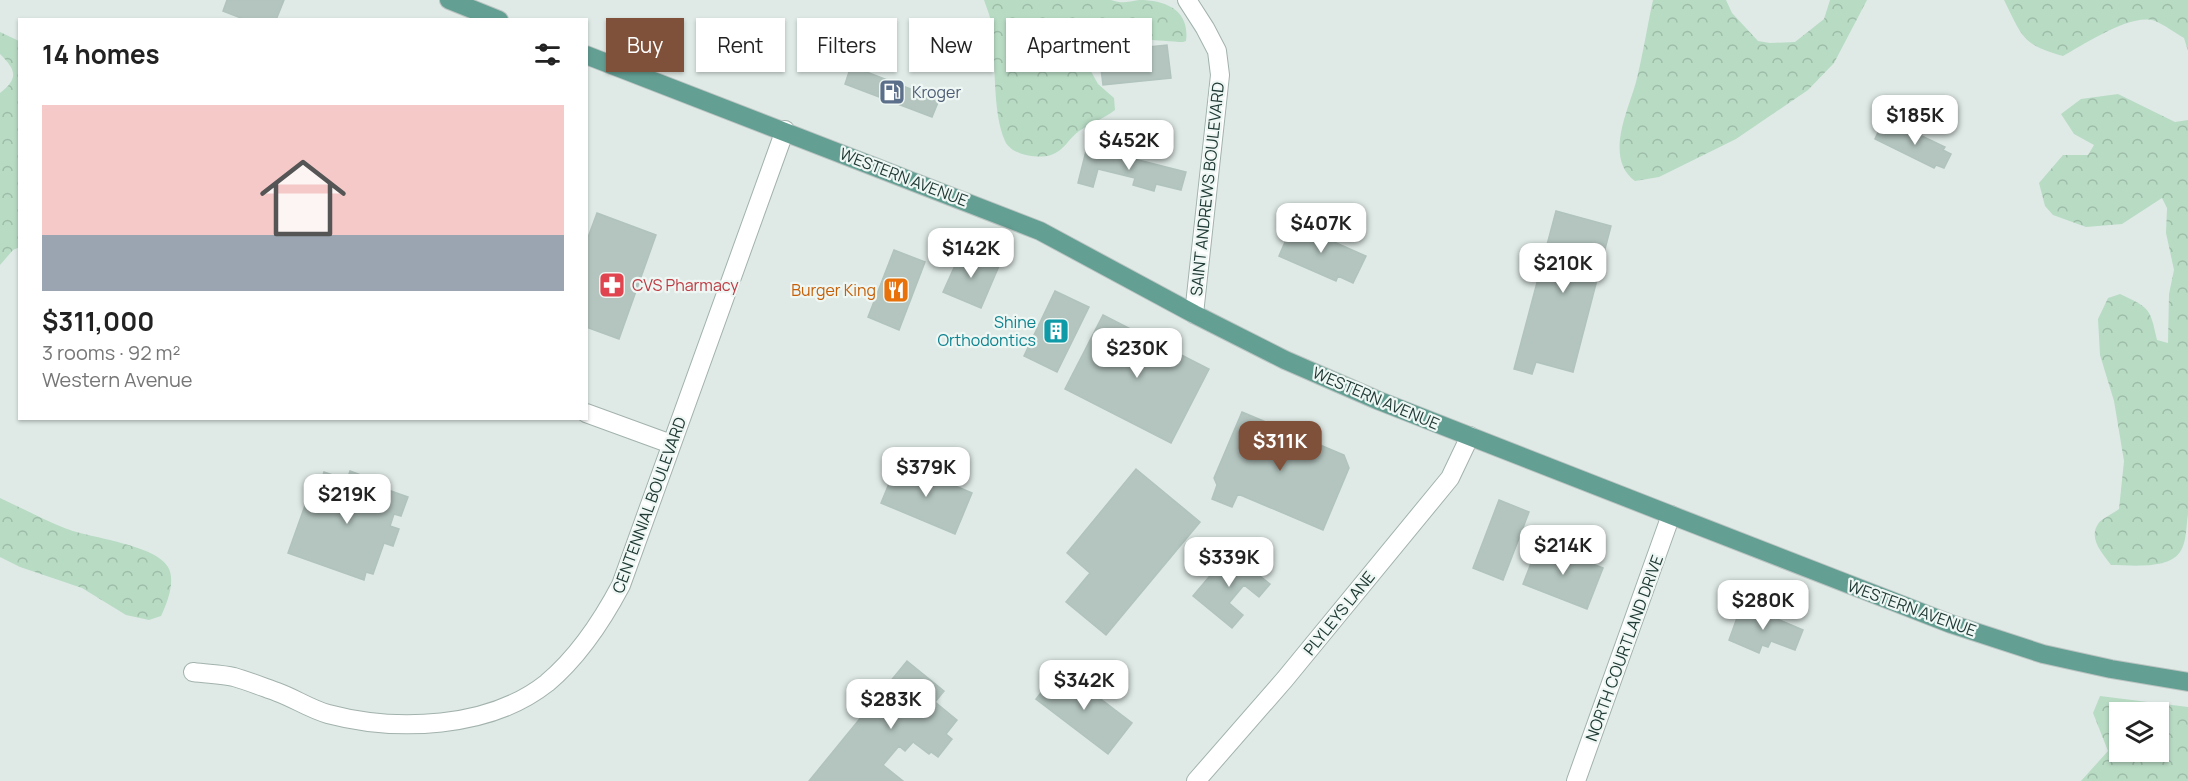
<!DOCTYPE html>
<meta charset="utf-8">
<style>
:root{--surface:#fff;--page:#f6f6f6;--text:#222;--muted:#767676;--accent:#7f503a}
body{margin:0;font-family:Manrope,sans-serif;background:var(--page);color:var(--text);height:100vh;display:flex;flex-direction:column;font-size:22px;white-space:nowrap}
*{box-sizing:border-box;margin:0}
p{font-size:20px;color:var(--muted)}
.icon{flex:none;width:33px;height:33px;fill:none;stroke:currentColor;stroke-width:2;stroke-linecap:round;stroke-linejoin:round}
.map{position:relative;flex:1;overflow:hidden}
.sheet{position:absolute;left:18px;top:18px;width:570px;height:402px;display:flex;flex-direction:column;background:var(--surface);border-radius:0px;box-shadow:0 2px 4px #0004}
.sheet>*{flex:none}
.top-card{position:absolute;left:606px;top:18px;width:570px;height:54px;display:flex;gap:12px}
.fabs{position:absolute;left:2109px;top:702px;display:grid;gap:12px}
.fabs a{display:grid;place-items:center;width:60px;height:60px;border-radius:0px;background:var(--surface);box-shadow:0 2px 4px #0004;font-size:30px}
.price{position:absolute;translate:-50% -51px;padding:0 14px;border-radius:12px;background:#fff;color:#222;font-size:20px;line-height:39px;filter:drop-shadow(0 2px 3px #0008)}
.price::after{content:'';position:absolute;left:50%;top:36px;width:18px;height:14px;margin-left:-9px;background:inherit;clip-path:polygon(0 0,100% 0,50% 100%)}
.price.active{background:var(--accent);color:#fff}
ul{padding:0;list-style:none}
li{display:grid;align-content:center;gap:12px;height:318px;padding:0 24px}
li span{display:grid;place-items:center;height:186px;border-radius:0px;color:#555}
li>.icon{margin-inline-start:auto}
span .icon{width:108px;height:108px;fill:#fffc;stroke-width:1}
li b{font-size:26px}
h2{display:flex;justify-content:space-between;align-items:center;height:72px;padding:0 24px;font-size:26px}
.pill{padding:0 21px;border-radius:0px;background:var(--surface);box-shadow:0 2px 4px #0004;font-size:21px;line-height:54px}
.pill.active{background:var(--accent);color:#fff}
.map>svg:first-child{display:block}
.forest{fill:url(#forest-crowns);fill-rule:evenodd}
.building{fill:#b4c5bf;stroke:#b1c3bd;stroke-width:1.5}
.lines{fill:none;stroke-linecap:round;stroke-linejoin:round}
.street-casing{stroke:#a2b2ad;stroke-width:20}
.primary-casing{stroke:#bcc4c2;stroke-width:20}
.street{stroke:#fff;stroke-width:18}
.primary{stroke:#649f94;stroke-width:18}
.labels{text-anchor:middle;stroke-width:4.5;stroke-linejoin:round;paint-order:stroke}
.service-label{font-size:16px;fill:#4e5e75;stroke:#eff7f4;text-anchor:start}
.street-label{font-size:16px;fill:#203a35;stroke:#eff7f4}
.health-label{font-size:16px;fill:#be3a42;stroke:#eff7f4;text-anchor:start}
.food-label{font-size:16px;fill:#c56008;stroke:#eff7f4;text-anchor:end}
.culture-label{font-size:16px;fill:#0d838f;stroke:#eff7f4;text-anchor:end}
</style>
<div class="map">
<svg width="2188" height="781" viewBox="0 0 2188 781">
<defs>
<pattern id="forest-crowns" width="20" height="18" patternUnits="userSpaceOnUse" patternTransform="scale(1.5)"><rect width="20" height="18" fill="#b8dbc4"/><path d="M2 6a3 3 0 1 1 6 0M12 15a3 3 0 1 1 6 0" fill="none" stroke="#9ebda9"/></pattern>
</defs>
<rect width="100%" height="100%" fill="#dfeae6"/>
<path class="forest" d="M984 0H1111C1122 4 1128 2 1139 0 1167 0 1190 11 1186 41L1183 42C1155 41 1097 30 1088 66L1098 84 1114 98 1115 110C1103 119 1091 123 1079 131 1069 138 1064 151 1051 155 1038 159 1012 156 1005 141 992 112 996 59 992 27 991 18 987 9 984 0Z
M1653 0H1726L1732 13 1758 41 1770 43 1795 42 1824 19 1830 0H1867L1834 63 1808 90 1736 139 1659 177 1635 181C1604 158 1628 111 1636 82 1643 55 1647 27 1653 0Z
M2004 0H2188V51L2184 38C2175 33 2165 25 2155 21 2132 12 2083 45 2063 56 2022 45 2022 36 2004 0Z
M0 32 19 41 20 247 13 250 0 265V93C19 78 16 70 0 54Z
M2118 94 2175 122 2188 120V514C2186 526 2187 542 2180 552 2168 570 2130 565 2111 565 2103 554 2088 539 2098 524 2102 518 2113 514 2119 509L2124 461 2114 401 2100 355 2098 319 2108 298 2120 294C2150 308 2150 308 2157 340L2168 343 2169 294 2174 270 2166 233 2167 208 2162 198 2122 224 2086 227 2053 215 2045 206 2039 183 2063 155H2088L2094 145 2074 134 2061 114 2081 99Z
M0 498C22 508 44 520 67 529 91 538 156 545 168 567 176 581 167 603 161 616L149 620 126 615 82 588 20 567 0 557Z
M2100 696 2188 707V781H2081L2108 751 2093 713ZM2120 712H2158V752H2120Z"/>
<path class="building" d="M227 0H284L276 20H246L223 11Z
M1167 45 1171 78 1103 85 1099 52Z
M851 66 939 100 932 117 845 84Z
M1881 126 1898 134 1901 126 1945 147 1943 150 1951 154 1944 168 1936 165 1934 168 1875 139Z
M1087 147 1186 172 1181 190 1156 184 1154 191 1133 185 1135 178 1098 169 1093 187 1078 183Z
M1556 211 1611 226 1573 372 1536 362 1532 374 1514 369Z
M597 213 656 235 619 339 586 327V243Z
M1294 221 1317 231 1316 234 1366 256 1353 283 1338 276 1336 281 1279 256Z
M894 250 925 262 899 330 868 317Z
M962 250 999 266 981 308 943 292Z
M1055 291 1089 307 1057 372 1024 356Z
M1103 315 1209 369 1171 443 1065 389Z
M1242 412 1344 455 1349 468 1323 530 1238 494 1232 507 1212 499 1217 485 1214 478Z
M898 462 972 493 955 534 881 503Z
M1136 469 1200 522 1106 635 1066 602 1090 573 1067 553Z
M350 471 366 477 363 486 387 494 388 490 408 497 401 516 394 514 390 526 399 529 393 546 384 543 373 574 366 572 364 580 288 553 312 486 318 489 324 472 347 480Z
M1499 500 1529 512 1503 580 1473 568Z
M1539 543 1603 568 1587 609 1523 584Z
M1230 552 1270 584 1259 597 1244 585 1229 603 1243 615 1232 628 1193 596Z
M1742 604 1803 630 1795 650 1771 641 1768 647 1762 645 1759 653 1729 640Z
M907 661 944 691 935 702 957 720 946 734 952 739 938 757 931 752 929 754 913 742 905 751 899 746 883 765 903 781H809Z
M1060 668 1132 723 1108 754 1036 699Z"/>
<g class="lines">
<defs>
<path id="street" d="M1187 0 1205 28 1217 51 1220 75 1194 314
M586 413 671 444
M193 672C207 674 221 674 234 677 248 681 263 687 277 692 294 698 310 709 328 714 396 732 489 729 547 683 578 657 602 621 621 585L785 130
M1196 781 1285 679 1450 478 1470 436
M1576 781 1671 515"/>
<path id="primary" d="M449 0 499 20
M586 55 1040 231 1194 314 1285 360 1377 400 1671 515 1951 624 2043 654 2111 669 2188 682"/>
</defs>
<use href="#street" class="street-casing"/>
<use href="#primary" class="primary-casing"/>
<use href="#street" class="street"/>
<use href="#primary" class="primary"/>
</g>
<defs>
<symbol id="fuel-square" viewBox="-11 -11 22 22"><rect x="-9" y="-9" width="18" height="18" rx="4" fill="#5c6f8a" stroke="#eff7f4"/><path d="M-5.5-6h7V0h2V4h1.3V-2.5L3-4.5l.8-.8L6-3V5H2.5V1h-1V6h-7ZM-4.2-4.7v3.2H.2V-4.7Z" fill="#fff"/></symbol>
<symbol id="pharmacy-square" viewBox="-11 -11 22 22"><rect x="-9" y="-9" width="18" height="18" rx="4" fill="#e0444e" stroke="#eff7f4"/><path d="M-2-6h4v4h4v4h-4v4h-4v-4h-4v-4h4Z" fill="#fff"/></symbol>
<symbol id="restaurant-square" viewBox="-11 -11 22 22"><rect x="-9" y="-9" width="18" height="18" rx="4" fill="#e8710a" stroke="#eff7f4"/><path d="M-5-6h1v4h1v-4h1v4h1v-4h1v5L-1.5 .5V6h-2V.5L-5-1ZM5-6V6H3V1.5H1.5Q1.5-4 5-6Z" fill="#fff"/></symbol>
<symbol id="building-square" viewBox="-11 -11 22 22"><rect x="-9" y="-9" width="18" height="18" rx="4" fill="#0f9aa8" stroke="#eff7f4"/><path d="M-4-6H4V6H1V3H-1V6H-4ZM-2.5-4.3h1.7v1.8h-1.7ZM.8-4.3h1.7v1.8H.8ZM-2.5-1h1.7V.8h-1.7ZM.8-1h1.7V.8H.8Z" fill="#fff"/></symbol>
</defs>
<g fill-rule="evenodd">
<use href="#fuel-square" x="877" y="77" width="30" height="30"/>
<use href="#pharmacy-square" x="597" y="270" width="30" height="30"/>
<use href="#restaurant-square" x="881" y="275" width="30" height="30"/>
<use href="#building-square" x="1041" y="316" width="30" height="30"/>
</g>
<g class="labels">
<g class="service-label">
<text x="912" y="98">Kroger</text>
</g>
<g class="street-label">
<text transform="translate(904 177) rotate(21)" y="6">WESTERN AVENUE</text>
<text transform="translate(1207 189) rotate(-84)" y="6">SAINT ANDREWS BOULEVARD</text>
<text transform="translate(1376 398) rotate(23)" y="6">WESTERN AVENUE</text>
<text transform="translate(649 505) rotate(-70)" y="6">CENTENNIAL BOULEVARD</text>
<text transform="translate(1912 608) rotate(20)" y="6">WESTERN AVENUE</text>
<text transform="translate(1339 613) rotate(-51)" y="6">PLYLEYS LANE</text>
<text transform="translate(1624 648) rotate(-70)" y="6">NORTH COURTLAND DRIVE</text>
</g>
<g class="health-label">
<text x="632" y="291">CVS Pharmacy</text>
</g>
<g class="food-label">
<text x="876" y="296">Burger King</text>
</g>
<g class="culture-label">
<text x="1036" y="328">Shine<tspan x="1036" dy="18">Orthodontics</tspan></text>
</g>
</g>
</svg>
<div class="fabs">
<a><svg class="icon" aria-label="layers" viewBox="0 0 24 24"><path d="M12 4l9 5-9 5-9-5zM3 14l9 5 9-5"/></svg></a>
</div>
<b class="price" style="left:1915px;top:146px">$185K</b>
<b class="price" style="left:1129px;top:171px">$452K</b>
<b class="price" style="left:1321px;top:254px">$407K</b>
<b class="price" style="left:971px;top:279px">$142K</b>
<b class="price" style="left:1563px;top:294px">$210K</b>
<b class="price" style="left:1137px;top:379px">$230K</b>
<b class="price active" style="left:1280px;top:472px">$311K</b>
<b class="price" style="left:926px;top:498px">$379K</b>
<b class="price" style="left:347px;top:525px">$219K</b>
<b class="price" style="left:1563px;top:576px">$214K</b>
<b class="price" style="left:1229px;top:588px">$339K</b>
<b class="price" style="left:1763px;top:631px">$280K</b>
<b class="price" style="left:1084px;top:711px">$342K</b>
<b class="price" style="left:891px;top:730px">$283K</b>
<div class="top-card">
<a class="pill active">Buy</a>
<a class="pill">Rent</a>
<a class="pill">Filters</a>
<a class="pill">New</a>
<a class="pill">Apartment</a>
</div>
<section class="sheet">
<h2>14 homes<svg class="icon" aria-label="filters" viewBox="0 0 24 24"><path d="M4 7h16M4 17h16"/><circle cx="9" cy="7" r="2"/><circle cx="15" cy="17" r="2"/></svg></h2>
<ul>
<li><span style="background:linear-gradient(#f6c9c9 70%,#9aa5b1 0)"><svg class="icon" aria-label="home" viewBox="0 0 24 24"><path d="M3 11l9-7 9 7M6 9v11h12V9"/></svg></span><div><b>$311,000</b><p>3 rooms · 92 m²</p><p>Western Avenue</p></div></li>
</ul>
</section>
</div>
